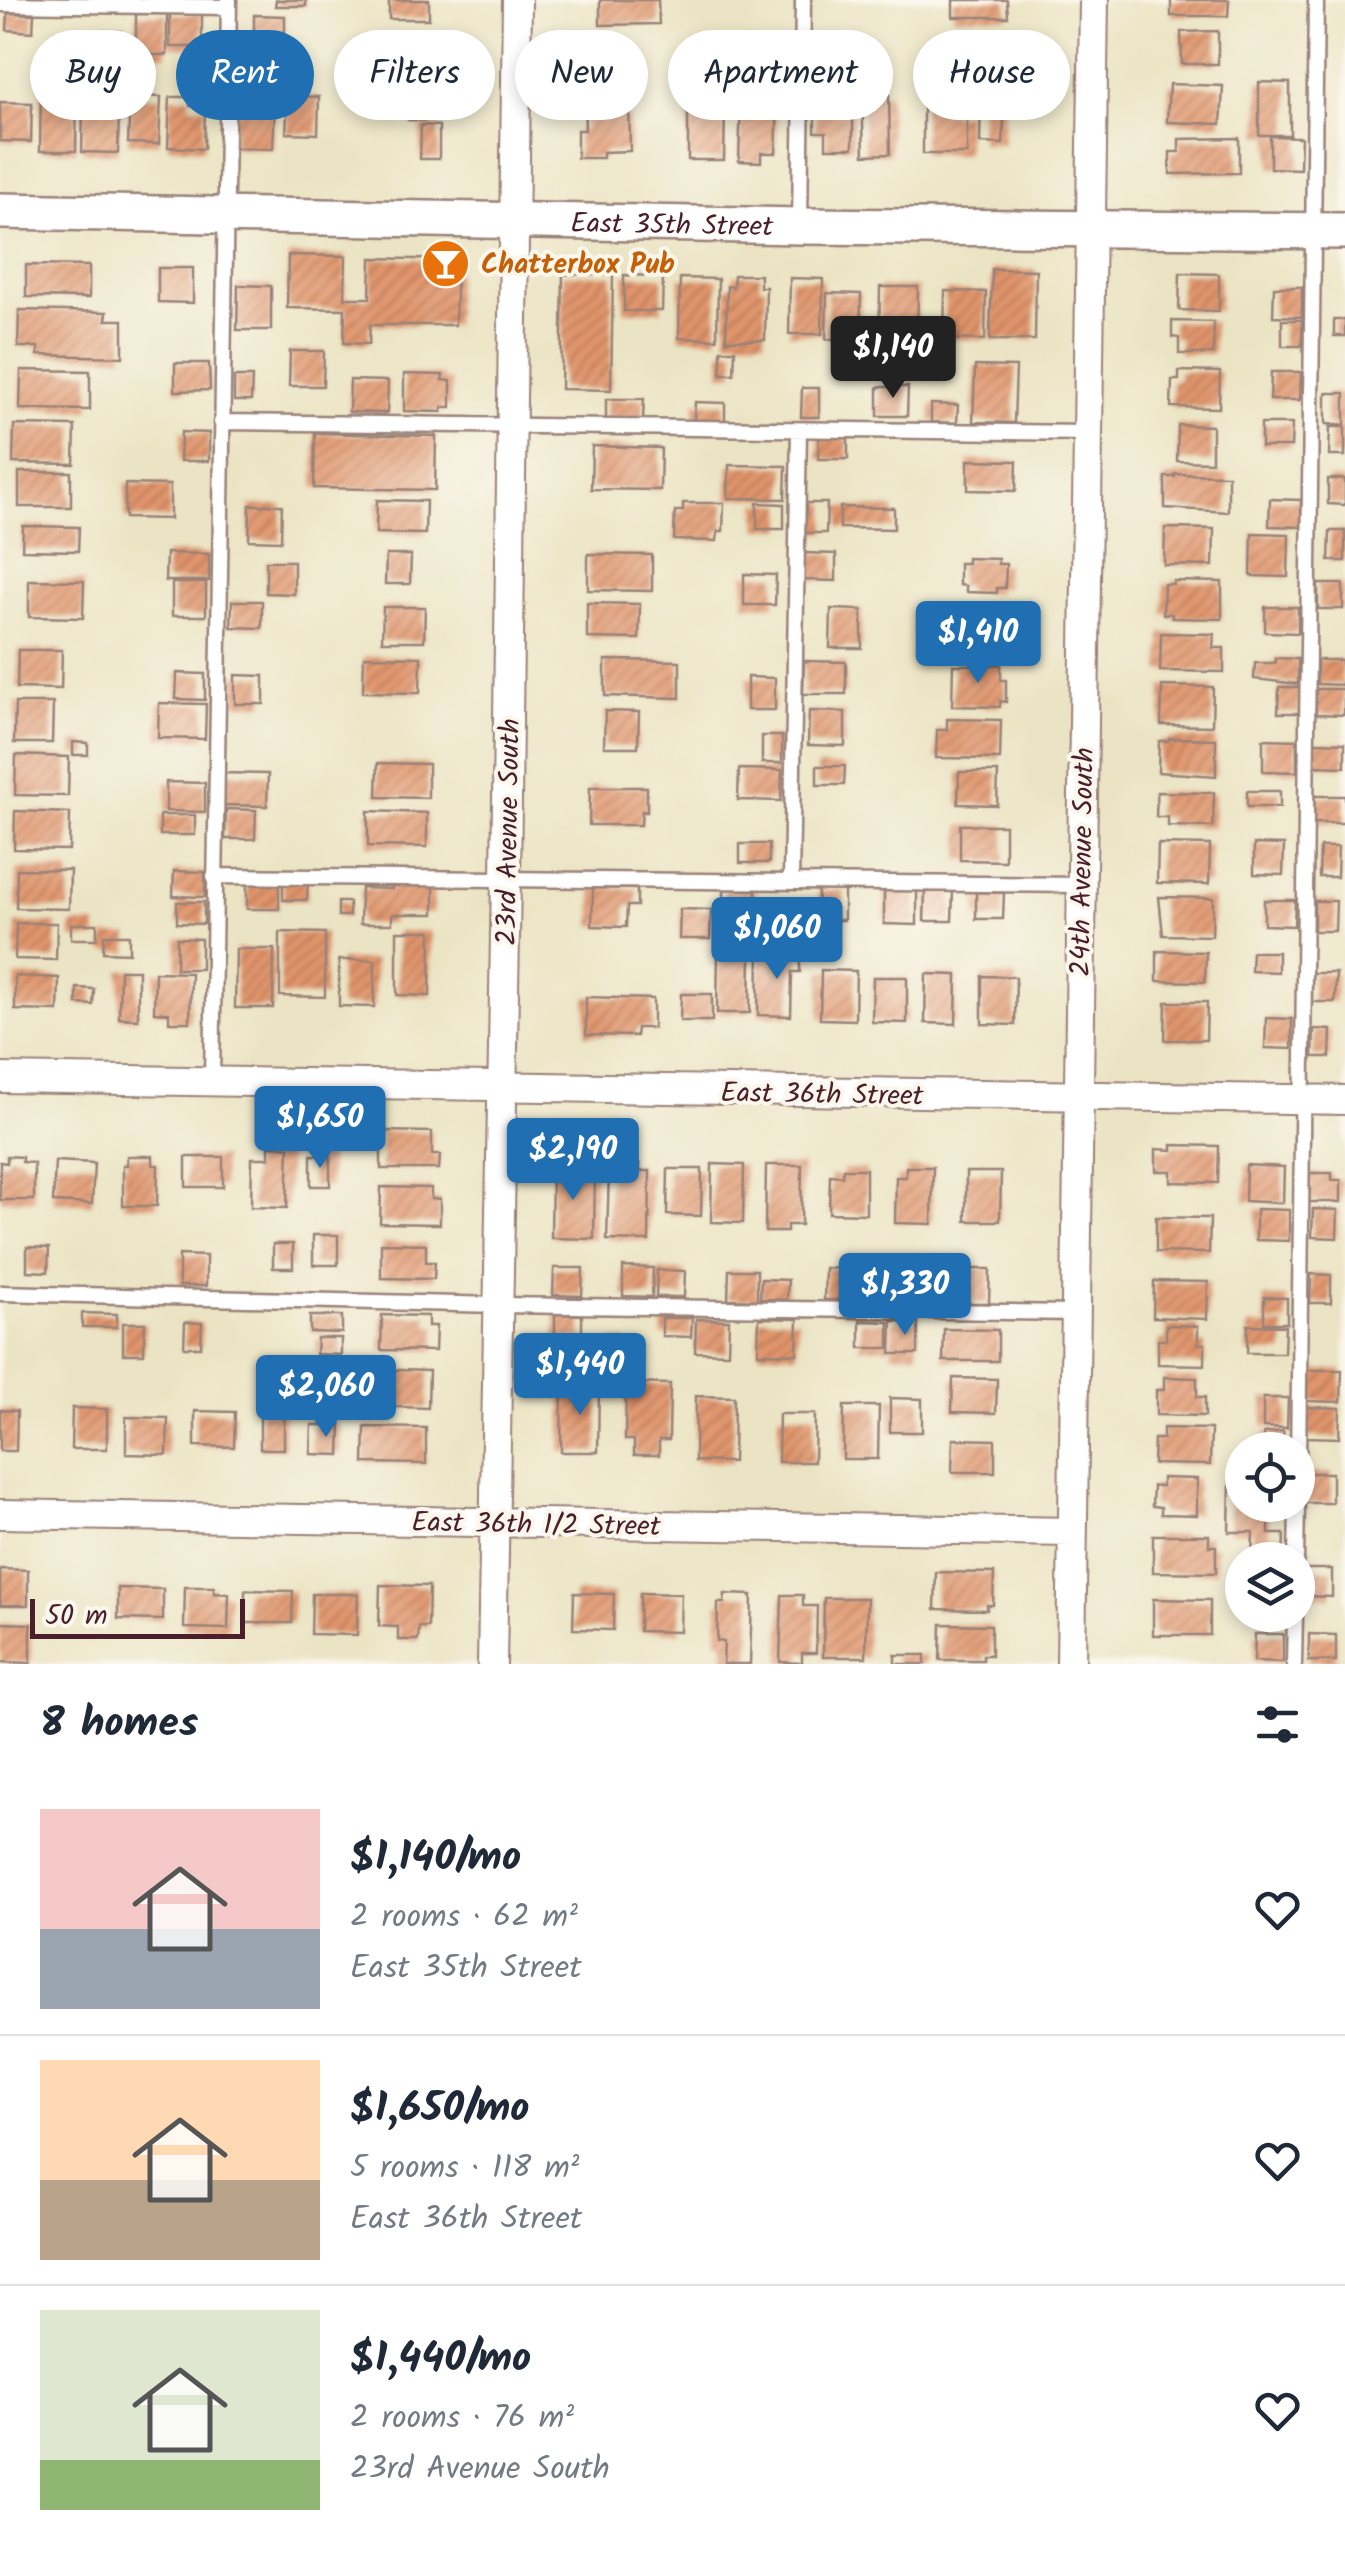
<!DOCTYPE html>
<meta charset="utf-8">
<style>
:root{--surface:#fff;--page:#f6f6f7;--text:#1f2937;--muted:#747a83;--line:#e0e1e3;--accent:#1f6fb2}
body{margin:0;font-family:Kalam,sans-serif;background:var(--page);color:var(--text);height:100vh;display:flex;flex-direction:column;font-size:38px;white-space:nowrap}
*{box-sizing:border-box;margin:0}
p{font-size:32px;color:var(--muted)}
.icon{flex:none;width:55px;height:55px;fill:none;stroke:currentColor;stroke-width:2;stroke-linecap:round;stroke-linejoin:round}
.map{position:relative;height:1664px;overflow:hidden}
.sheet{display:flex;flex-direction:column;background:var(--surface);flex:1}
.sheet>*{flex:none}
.guide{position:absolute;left:30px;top:30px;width:1285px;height:90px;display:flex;gap:20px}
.buttons{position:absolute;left:1225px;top:1432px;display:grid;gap:20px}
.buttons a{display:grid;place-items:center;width:90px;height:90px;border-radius:50%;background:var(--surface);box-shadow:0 5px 15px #0003;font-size:50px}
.scale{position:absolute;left:30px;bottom:25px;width:215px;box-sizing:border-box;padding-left:10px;border:5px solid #4a1f2b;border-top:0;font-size:28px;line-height:35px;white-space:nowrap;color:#4a1f2b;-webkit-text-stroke:8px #fbf7ec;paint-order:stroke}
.price{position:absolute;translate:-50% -85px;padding:0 22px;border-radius:10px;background:var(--accent);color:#fff;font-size:32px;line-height:65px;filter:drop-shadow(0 2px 5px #0008)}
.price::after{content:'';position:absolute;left:50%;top:60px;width:30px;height:22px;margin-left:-15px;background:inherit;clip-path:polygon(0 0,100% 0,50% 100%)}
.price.selected{background:#222;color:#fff}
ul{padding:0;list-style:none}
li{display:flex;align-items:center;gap:30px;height:250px;padding:0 40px}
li+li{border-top:2px solid var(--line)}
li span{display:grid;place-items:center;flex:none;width:280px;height:200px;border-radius:0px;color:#555}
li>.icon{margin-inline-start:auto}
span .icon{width:120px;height:120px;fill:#fffc;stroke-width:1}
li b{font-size:42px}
h2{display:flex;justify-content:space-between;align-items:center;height:120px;padding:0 40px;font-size:42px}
.pill{padding:0 35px;border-radius:45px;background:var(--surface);box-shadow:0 5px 15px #0003;font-size:35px;line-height:90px}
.pill.selected{background:var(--accent);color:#fff}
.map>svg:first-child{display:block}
.building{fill:url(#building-hatch)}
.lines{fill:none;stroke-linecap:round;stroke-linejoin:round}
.service-casing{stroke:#9a8278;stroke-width:19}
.minor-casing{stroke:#9a8278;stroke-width:32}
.tertiary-casing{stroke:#9a8278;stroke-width:40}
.service{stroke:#fff;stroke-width:14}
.minor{stroke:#fff;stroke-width:28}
.tertiary{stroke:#fff;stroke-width:35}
.labels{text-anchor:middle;stroke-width:8;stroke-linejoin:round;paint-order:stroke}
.street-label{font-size:28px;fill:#4a1f2b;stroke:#fbf7ec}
.food-label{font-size:28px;font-weight:bold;fill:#c56008;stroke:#fbf7ec;text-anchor:start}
</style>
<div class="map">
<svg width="1345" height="1664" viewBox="0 0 1345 1664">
<defs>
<pattern id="building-hatch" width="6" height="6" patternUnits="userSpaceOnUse" patternTransform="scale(2.5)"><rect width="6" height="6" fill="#e1956c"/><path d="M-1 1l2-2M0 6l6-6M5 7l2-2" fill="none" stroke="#b87959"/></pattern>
</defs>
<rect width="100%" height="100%" fill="#fbf7ec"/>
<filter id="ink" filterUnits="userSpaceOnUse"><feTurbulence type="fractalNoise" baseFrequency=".01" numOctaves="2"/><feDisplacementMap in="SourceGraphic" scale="20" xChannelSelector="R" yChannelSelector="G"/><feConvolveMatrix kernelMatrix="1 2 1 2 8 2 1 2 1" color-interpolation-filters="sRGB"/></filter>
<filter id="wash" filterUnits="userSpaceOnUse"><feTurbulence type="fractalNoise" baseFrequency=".0048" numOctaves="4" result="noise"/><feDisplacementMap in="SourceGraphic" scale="40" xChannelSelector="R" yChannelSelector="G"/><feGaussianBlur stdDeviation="2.25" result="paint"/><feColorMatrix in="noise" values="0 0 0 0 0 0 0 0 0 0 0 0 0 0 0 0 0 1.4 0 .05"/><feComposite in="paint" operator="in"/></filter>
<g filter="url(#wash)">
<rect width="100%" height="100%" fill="#ebe4c4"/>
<g id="blocks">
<path class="building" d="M276 0H306V6H275Z
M389 0H429V19H389Z
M600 0H658L659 24 600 25Z
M953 0H1007L1008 17H953Z
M1171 0H1229L1228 16H1171Z
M8 13 34 14 33 32 7 30Z
M136 14H167V55H136Z
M170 14H202V47H170Z
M254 15 285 16V32L254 31Z
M91 30 121 31V59L91 58Z
M1218 31V64H1182L1181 32Z
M41 78H77L76 151H40Z
M1259 82 1290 83V135H1259Z
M1169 84 1223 86 1221 124 1167 122Z
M981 90H1005L1003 144 980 143Z
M889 93 890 154 864 155 862 94Z
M130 96 161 97 159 144 128 143Z
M288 96 319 97 318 134 286 133Z
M629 96 630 151 603 152V158H577V130H585L584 97Z
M170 97H190V106L205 107 204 149 168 147Z
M409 98 439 99 438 121 408 120Z
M741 98 778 99 776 153H761V162L739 161Z
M235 100 275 102 273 149 233 148Z
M0 102 32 103 31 142 0 141Z
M923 103H950V113H967V154H923Z
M83 107 119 108 118 153 82 152Z
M688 107H725L724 160H688Z
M815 112H853V148H826V132H815Z
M421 125 439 126V159H420Z
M1270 136 1301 137 1300 169 1270 168Z
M1239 138V173L1170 174V152H1179V139Z
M288 255 346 256 345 298H370L371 258 457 260 455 325H370L369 344 344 343 345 309 287 308Z
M26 265 89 266V298L26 297Z
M158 268H193V303L158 302Z
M992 269 1036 270 1035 340H990Z
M1180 273 1219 274V311L1179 310Z
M563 274 613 275 611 390 561 389Z
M624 275 663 276 662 311H624Z
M734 275H760V287H766L765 340H726L727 286 733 287Z
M680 278 718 279 717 339 679 338Z
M790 278 823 279 822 334H789Z
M238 285 271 286V330H237Z
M880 287H918L917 346 879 345Z
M1274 287H1302V317L1273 316Z
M945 291 986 292 985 340 944 339Z
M827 293 861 294 860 340 826 339Z
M19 310 107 312 106 320H123V357L38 355V347H18Z
M1282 320H1302V346H1282Z
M1334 320H1345V336H1334Z
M1172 321 1214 322 1213 354H1179V338L1172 337Z
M721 350H735L734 374H721Z
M290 351H324L323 386H289Z
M175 363H209L210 390 175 391Z
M975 366 1016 367 1014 423 973 422Z
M21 370 90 371V410L20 409Z
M1179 371 1220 372 1219 408 1171 407 1172 380H1179Z
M1271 372H1301L1300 400H1270Z
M404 374 443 375 442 380 451 381V407H442V412L404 411Z
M234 377H252L251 401H234Z
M350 380 388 381 387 413 349 412Z
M878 387H908L907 416H878Z
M802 388H819V417H801Z
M1326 393H1345V425L1326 424Z
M606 399H644L643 420 606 419Z
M695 402 725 403V421L694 420Z
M931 404 958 405 957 423 931 422Z
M1261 424H1292L1291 447H1261Z
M14 425 75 426 74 464 13 463Z
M1178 425 1212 426V462L1177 461Z
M1330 427H1345V456H1329Z
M181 432 209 433V461H180Z
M315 433 436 436 435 490 314 488Z
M819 436 848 437V459H818Z
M592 446 661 448 660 490 591 489Z
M968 460 1017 461 1016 491 968 490Z
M729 465 786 466 785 499 728 498Z
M19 472H71V507H19Z
M1175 474 1228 475V512L1165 508V477H1175Z
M1328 479H1345V505L1328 504Z
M125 484 170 485V519L125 518Z
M1270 499 1301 500V527L1269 526Z
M377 500 426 501 425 534 376 533Z
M683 503H724L723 531H718L717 541 674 540 675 511H683Z
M757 503 784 504V529H757Z
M806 503H827L826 533H805Z
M250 505H282L281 541 249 540Z
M840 507 894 508V529L840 528Z
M23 526 79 527 78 551 22 550Z
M1165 528 1214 529 1213 566 1164 565Z
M1330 531H1345V561H1329Z
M1252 533 1289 534 1288 577 1251 576Z
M166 553 209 554V581H165Z
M805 553 836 554V581L804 580Z
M588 554 652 555V591L588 590Z
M386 555H411L410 584H385Z
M967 558 998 559V564H1006L1005 588H997V593L966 592V586L959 585V563H967Z
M266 561H294V594L266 593Z
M744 574 776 575 775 605H744Z
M29 580 84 581 83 618 29 617Z
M1173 581 1222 582V619L1172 618V614H1163L1164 584H1173Z
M172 583H206V616H172Z
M1318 584H1343V609H1318Z
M232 601H262V628L231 627Z
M587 603 640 604 639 639 587 638Z
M383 607H425L424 641H382Z
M1265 607H1298V633L1265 632Z
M831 609 862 610V648H830Z
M948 612 999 613V617H1008L1007 643H999V650L948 649Z
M1161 633 1214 634 1213 648H1224V672L1160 671Z
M18 650H62L61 689 17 688Z
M364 656 421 657 420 693 363 692Z
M1275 658 1298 659V684L1254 679 1255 663H1275Z
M605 660 680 661V698L605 696Z
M1317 660H1342V685L1317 684Z
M804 661 846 662V694H803Z
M953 665H1001V680H1006V702L1000 701V707L952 706Z
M177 673 205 674V700L176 699Z
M235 675 264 676V704H235Z
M747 677 775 678V710H747Z
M1162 686 1213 687 1212 726 1161 725Z
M1279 687H1299V713H1278Z
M1316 689H1344V715L1316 714Z
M15 703H53L52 743H14Z
M159 703 206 704 205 739 158 738Z
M605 711 639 712 638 747H604Z
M809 711 845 712V746L808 745Z
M947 719 1001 720 1000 759 936 758 937 730H947Z
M762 736H782V763H762Z
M1169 738 1216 739V776L1158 772 1159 741H1169Z
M1263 739 1297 740V772L1263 771Z
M73 742 88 743V755H73Z
M1315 742 1345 743V767L1315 766Z
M16 755 69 757 68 796 15 795Z
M378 763 428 764V798L377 797Z
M817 766H845L844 785H817Z
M739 769 782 770 781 801 738 800Z
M959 772H998L997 805 958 804Z
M222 773 268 774 267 806 221 805Z
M166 782 205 783V812L166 811Z
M590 787H647V812L642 811 641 825H589Z
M1247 791H1280V807H1247Z
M1157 792 1214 793 1213 827 1168 826V817H1156Z
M1314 796H1345V823H1314Z
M226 809 256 810 255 839H225Z
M15 811 70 813 69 850 14 849Z
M368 811 427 813V847L368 846Z
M160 815H195V835H160Z
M960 825H1005V861L960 860Z
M740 844H769V863H740Z
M1158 844 1210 845 1209 884 1157 883Z
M1254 844 1284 845 1283 875 1254 874Z
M1320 847H1338L1337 877H1319Z
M17 869 70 870 69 909 16 908Z
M174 871 205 872V897L173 896Z
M247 879 279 880V909H247Z
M283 880H308L307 900H283Z
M392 883 434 884V914H392V924H360L361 888 392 889Z
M724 887H756V916H724Z
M593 888 637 889V906H627L626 927 592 926Z
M818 890H844V920H817Z
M884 890H917V925L884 924Z
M925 891 953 892 952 921H924Z
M976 892 1004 893 1003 919H976Z
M1159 897 1213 898 1212 936 1163 935Z
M1264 900H1295L1294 926 1264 925Z
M1314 901H1336L1335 931H1314Z
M177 902H204V924L177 923Z
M338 902H349V916H338Z
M680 909 711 910 710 939H679Z
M16 923H57L56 960 15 959Z
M71 924H97V939H71Z
M397 931H431L430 996 397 995Z
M280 932 325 933V997L280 996Z
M104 935H129V953L103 952Z
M177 938 201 939V969H176Z
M236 949H274L273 1008H235Z
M718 950H751L750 1013H717Z
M759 951 800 952V972H792L791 1016 758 1015Z
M1157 951 1206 952 1205 982 1157 981Z
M1252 952H1278V972L1251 971Z
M339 960H375L374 1007 339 1006Z
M120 970H138V1019L119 1018Z
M821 970 856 971 855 1020 820 1019Z
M155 972 191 973 190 1022H169V1013L154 1012Z
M1312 973H1336L1335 1002H1312Z
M926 974 957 975 956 1024 925 1023Z
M15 976 59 978 58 1011 15 1010Z
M982 976 1016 977 1015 1025 982 1024Z
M873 977H907V1023L872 1022Z
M77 988 94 989 93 1005 77 1004Z
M681 994H712V1021H680Z
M586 997 653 999V1028H637L636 1036 586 1035Z
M1166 1002H1207L1206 1040H1165Z
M1266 1018 1292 1019V1049L1265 1048Z
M1314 1029 1331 1030 1330 1057H1313Z
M381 1131 432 1132V1155H440L439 1169H381Z
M1172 1145 1219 1146 1218 1183 1171 1182V1171H1156V1149L1172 1150Z
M269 1146 289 1147 287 1208 251 1207 252 1158H269Z
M311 1155 330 1156V1186H311Z
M7 1156 22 1157V1162L34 1163V1200H0V1162L7 1163Z
M127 1156H153V1165H158L157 1206H123V1165H127Z
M186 1157H223V1187H186Z
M55 1161 94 1163 92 1204 53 1202Z
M564 1164H579V1169H595L594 1239 551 1238 552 1169H563Z
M619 1164H640V1171H650L649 1241 607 1240 609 1170H618Z
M712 1164 744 1165 743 1223 711 1222Z
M766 1165H802L801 1225H787V1232H765Z
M1246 1165 1284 1167 1283 1203 1245 1201Z
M906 1167H933L932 1224 895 1223 896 1177H906Z
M668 1169H702L701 1216 667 1215Z
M843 1169H866V1214L829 1213 830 1175 842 1176Z
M966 1172H1001L1000 1221H966Z
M1310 1173H1332V1180H1341V1202H1309Z
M381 1187 431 1188V1199H440V1224L380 1223Z
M1256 1209 1289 1210V1241L1256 1240Z
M1313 1209 1338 1210 1337 1238 1312 1237Z
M1156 1217 1210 1218 1209 1253 1156 1252Z
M313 1235H338V1265H313Z
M381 1243 426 1244V1262H435L434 1279 381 1278Z
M273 1244H293V1268H273Z
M27 1247 49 1248 48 1272 27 1271Z
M179 1255 206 1256V1286H179Z
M924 1266H955L954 1303H924Z
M623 1267 653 1268 652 1297 623 1296Z
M554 1268H583L582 1296 553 1295Z
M825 1268 854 1269V1300H824Z
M959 1269H990L989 1303H959Z
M657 1270 685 1271 684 1297H656Z
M729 1270H757V1300L728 1299Z
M1311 1274 1331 1275V1303H1310Z
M761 1279 788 1280 787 1300 760 1299Z
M1154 1281 1208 1282 1207 1319 1153 1317Z
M1264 1297 1287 1298V1323H1264Z
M82 1313 117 1314V1327H82Z
M555 1314 582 1315V1339L555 1338Z
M382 1315 428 1316V1326H436L435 1351 381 1350Z
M310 1316H342V1333L310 1332Z
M662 1318H692L691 1337 662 1336Z
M759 1318 798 1319 797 1354 758 1353Z
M696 1319 729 1320 728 1353 695 1352Z
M860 1321 889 1322V1348H860Z
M892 1321 918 1322V1354H891Z
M185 1322 202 1323 201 1347H184Z
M123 1323H145L144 1354H123Z
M1166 1325 1198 1326V1344H1205V1365L1158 1364V1340H1166Z
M1248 1325 1285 1326 1284 1353H1247Z
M944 1329 998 1330V1361H943Z
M317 1338H341V1355L316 1354Z
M612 1340 625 1341 624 1355H611Z
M367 1369 429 1371 428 1408 366 1406Z
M1307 1370H1342L1341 1402 1307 1401Z
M1164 1377 1197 1378V1397H1205V1416L1156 1415V1390H1164Z
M953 1378 997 1379 996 1413 952 1412Z
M626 1383 670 1384 669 1440H659V1455H634V1440H625Z
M562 1385H599L598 1452H561Z
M696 1396 734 1397 733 1462 695 1461Z
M890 1398 922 1399V1432H890Z
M1263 1398H1288L1287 1428 1263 1427Z
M844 1406H879L878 1459H843Z
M1306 1407 1340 1408 1339 1438 1306 1437Z
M72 1408 107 1409V1449H71Z
M0 1410 17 1411 16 1451H0Z
M195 1411 235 1412 234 1447 195 1446Z
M260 1412 284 1413V1449H260Z
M779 1414H815L814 1462H778Z
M126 1417 168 1418 167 1455 126 1454Z
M312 1425H341L340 1455 311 1454Z
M365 1427 426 1428V1464L364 1463Z
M1163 1428 1211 1429 1210 1465 1153 1464 1154 1439H1163Z
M1283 1431 1285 1450H1265L1264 1433Z
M953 1439 995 1440V1472H952Z
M1304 1473H1332V1503H1304Z
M1162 1478 1197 1479V1515L1161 1514V1507L1152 1506 1153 1486H1162Z
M1230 1480H1242V1505H1269V1534H1284L1283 1560H1252L1253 1532H1229Z
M1153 1535H1209V1546H1216V1573L1153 1572Z
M0 1569 28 1570V1605H0Z
M1305 1569H1332V1597L1305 1596Z
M936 1572 994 1573 993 1605H987V1610L935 1609Z
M380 1585 429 1586 428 1627H419L418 1640H398V1627L379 1626Z
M185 1587H214V1593L229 1594 228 1629 184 1628Z
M118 1588 163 1589V1620L118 1619Z
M245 1590 293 1591 292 1623H245Z
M574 1593 614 1594 613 1630 573 1629Z
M640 1593 681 1594 680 1632 639 1631Z
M312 1594H358L357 1635 311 1634Z
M725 1594 752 1595 750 1664H723L724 1642 717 1641 718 1603H724Z
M782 1595H803V1606H817L816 1653H802V1663L780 1662Z
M824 1598H867L866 1657H823Z
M1153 1599 1210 1600V1635H1153Z
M0 1623 31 1624V1663L0 1662Z
M941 1624 991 1625V1655H983V1660H940Z
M1255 1634H1283V1662L1254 1661Z
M1309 1634 1336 1635V1661H1309Z
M895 1655H925V1664H895Z"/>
</g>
</g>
<g filter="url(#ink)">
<use href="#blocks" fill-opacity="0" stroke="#9a8278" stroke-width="2.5"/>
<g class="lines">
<defs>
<path id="service" d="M0 4 229 7
M800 225 803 0
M221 422 1088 433
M214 876 1081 885
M791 882 799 430
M212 1082 229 0
M0 1293 499 1305 1075 1313
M1298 1461 1316 0
M1296 1560 1297 1505
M1294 1664 1295 1615"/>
<path id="minor" d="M0 1078 1345 1100
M0 1514 1072 1532
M492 1664 506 879 517 0
M1071 1664 1094 0"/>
<g id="tertiary">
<path id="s1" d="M0 211 800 226 1345 231"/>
</g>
</defs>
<use href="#service" class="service-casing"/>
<use href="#minor" class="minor-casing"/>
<use href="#tertiary" class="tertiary-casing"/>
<use href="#service" class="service"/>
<use href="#minor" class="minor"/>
<use href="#tertiary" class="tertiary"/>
</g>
</g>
<defs>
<symbol id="bar-disc" viewBox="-11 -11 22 22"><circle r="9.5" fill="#e8710a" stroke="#fbf7ec"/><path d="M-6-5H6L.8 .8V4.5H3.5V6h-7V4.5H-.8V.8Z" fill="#fff"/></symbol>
</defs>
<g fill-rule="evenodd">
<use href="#bar-disc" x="418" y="236" width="55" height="55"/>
</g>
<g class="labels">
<g class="street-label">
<text dy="10" stroke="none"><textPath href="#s1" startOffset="672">East 35th Street</textPath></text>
<text transform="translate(507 832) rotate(-89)" y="10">23rd Avenue South</text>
<text transform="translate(1081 862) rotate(-89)" y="10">24th Avenue South</text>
<text transform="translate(822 1093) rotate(1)" y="10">East 36th Street</text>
<text transform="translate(536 1523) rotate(1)" y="10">East 36th 1/2 Street</text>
</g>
<g class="food-label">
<text x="481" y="273">Chatterbox Pub</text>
</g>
</g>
</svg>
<div class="buttons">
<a><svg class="icon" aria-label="locate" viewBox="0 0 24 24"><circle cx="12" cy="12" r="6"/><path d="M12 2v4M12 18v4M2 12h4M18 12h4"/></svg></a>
<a><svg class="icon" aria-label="layers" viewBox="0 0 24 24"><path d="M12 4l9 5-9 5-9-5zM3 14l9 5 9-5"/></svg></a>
</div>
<div class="scale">50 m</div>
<b class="price selected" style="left:893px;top:401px">$1,140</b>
<b class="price" style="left:978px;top:686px">$1,410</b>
<b class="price" style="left:777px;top:982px">$1,060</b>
<b class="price" style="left:320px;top:1171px">$1,650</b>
<b class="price" style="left:573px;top:1203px">$2,190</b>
<b class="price" style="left:905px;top:1338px">$1,330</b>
<b class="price" style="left:580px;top:1418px">$1,440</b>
<b class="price" style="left:326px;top:1440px">$2,060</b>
<div class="guide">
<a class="pill">Buy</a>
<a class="pill selected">Rent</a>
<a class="pill">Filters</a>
<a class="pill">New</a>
<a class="pill">Apartment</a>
<a class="pill">House</a>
</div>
</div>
<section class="sheet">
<h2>8 homes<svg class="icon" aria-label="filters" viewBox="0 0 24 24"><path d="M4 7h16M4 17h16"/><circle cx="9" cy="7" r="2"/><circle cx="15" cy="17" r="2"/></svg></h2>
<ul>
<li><span style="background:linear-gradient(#f6c9c9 60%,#9aa5b1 0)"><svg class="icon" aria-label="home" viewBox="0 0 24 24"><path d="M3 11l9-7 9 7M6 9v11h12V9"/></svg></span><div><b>$1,140/mo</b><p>2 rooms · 62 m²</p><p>East 35th Street</p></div><svg class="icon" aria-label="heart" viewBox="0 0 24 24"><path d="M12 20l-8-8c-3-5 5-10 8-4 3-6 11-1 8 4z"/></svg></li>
<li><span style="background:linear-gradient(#ffd9b3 60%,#b9a48a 0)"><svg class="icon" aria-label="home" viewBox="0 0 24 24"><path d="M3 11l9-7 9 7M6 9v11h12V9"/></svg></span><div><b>$1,650/mo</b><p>5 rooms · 118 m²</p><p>East 36th Street</p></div><svg class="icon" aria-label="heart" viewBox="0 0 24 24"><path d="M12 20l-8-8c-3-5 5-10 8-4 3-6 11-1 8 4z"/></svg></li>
<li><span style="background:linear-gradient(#dfe7d0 75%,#8fb573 0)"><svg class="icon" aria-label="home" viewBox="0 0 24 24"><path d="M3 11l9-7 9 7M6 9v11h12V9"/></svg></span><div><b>$1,440/mo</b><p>2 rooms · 76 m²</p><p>23rd Avenue South</p></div><svg class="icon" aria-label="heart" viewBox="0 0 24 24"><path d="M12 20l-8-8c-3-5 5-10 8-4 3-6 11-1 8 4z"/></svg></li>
</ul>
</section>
